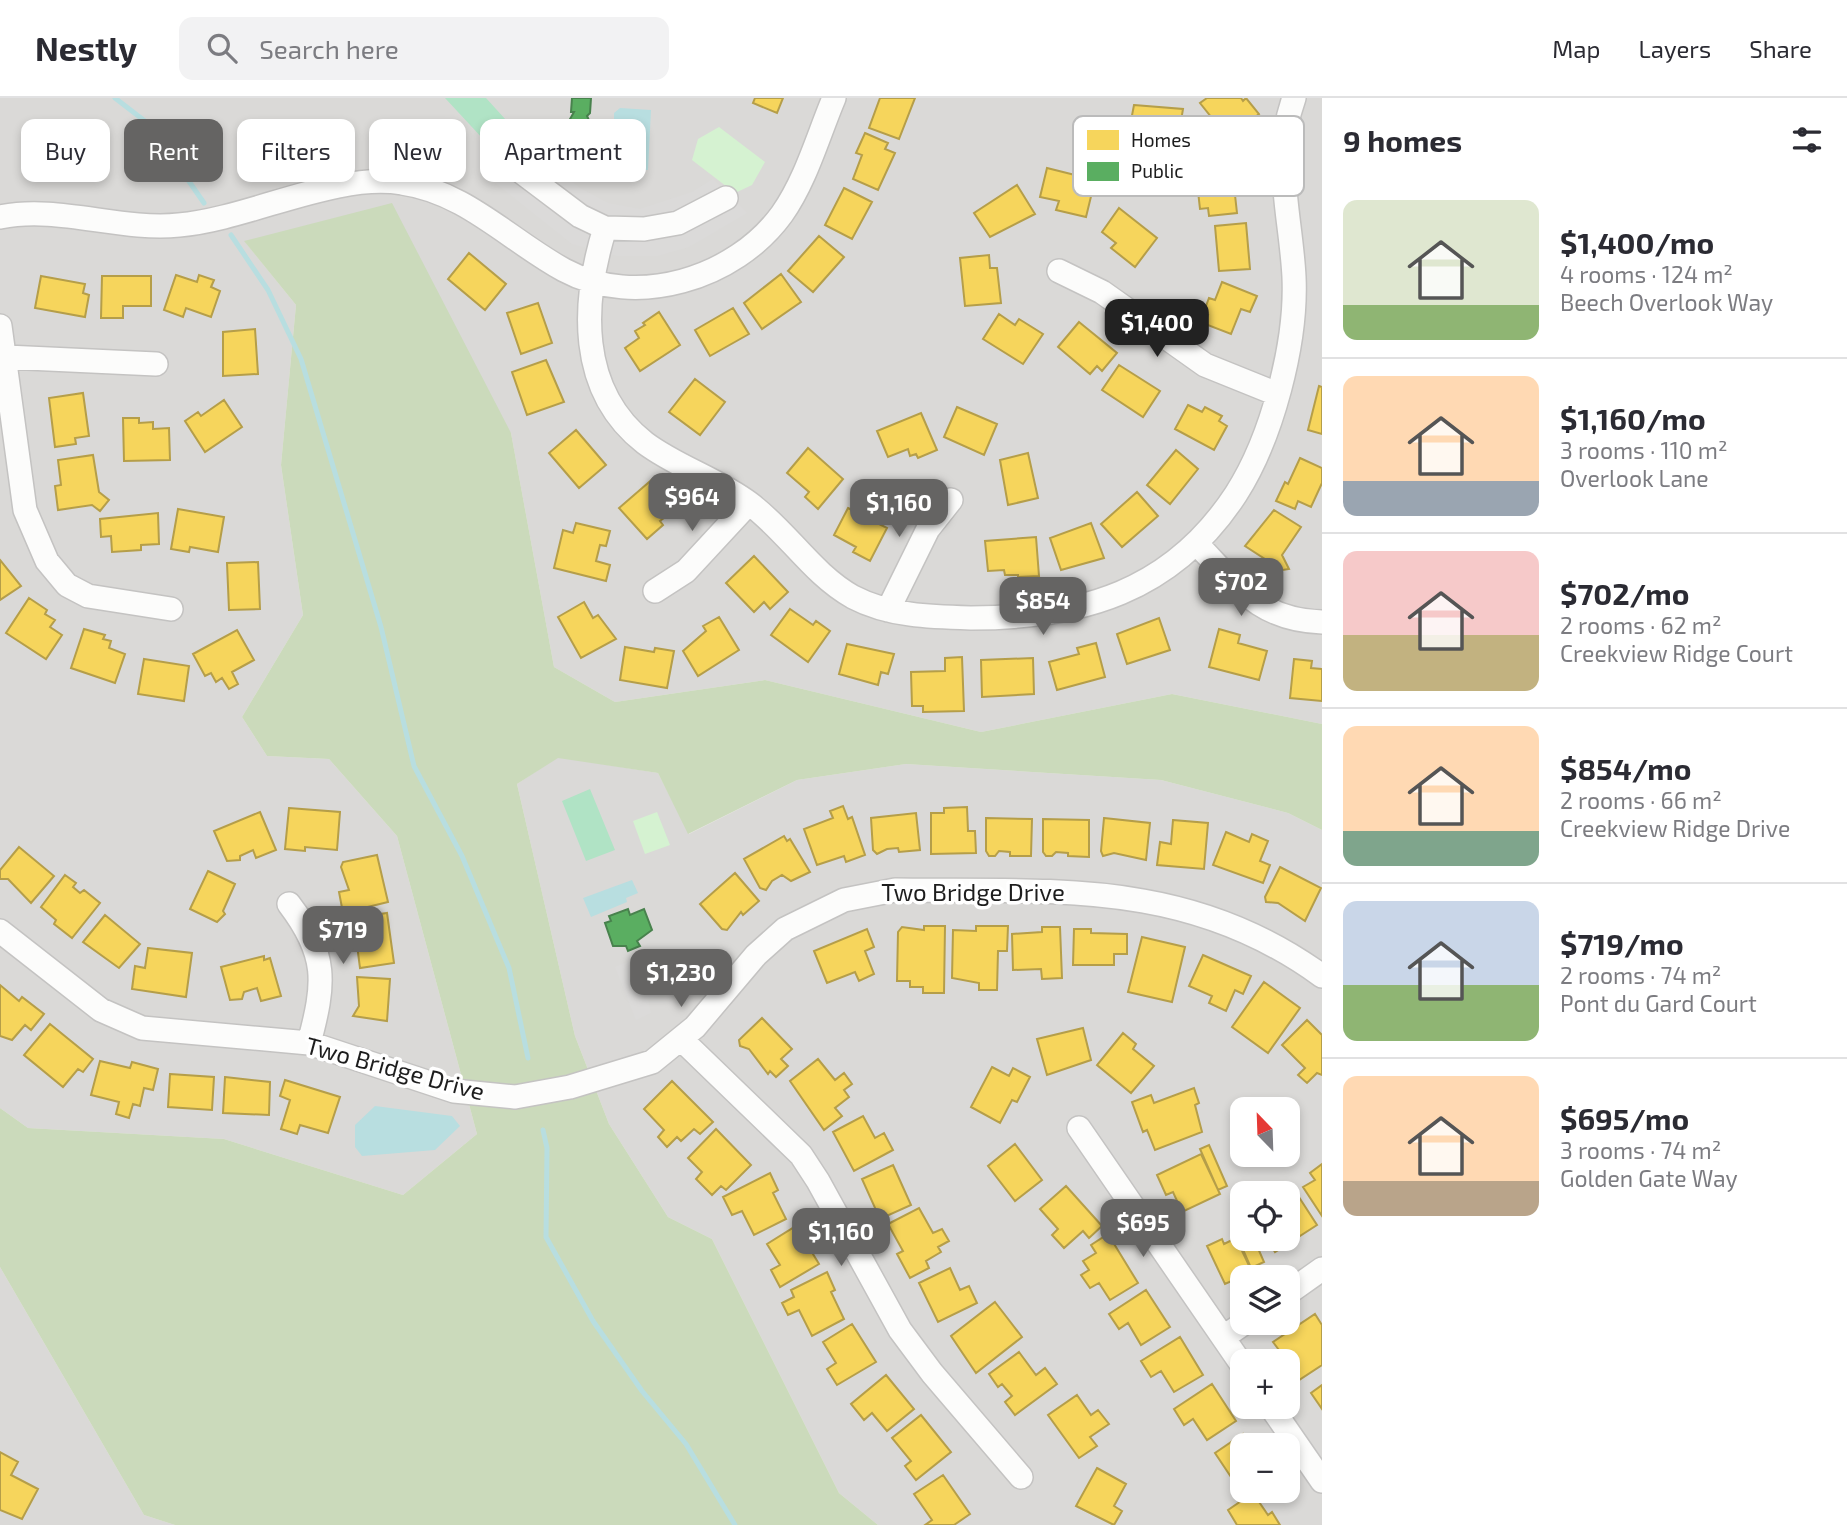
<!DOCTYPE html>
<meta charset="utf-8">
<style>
:root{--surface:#fff;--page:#f2f2f3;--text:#2b2b33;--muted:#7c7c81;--line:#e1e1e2;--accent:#656463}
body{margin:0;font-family:"Exo 2",sans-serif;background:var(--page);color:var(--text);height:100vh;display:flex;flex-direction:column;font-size:26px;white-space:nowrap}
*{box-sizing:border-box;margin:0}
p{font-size:23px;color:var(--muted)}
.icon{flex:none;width:38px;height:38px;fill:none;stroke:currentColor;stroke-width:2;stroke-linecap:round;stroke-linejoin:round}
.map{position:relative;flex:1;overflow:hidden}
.side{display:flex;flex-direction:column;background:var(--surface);width:525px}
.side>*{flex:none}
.banner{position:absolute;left:21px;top:21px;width:665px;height:63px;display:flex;gap:14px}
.needle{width:46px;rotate:337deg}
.fabs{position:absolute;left:1230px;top:999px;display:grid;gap:14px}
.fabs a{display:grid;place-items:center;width:70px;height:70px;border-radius:14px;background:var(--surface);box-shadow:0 4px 10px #0003;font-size:35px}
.price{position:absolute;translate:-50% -60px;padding:0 16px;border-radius:14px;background:var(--accent);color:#fff;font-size:23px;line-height:46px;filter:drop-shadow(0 2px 4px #0008)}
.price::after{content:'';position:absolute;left:50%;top:42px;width:21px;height:16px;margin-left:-10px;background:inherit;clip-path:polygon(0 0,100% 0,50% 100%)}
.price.current{background:#222;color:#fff}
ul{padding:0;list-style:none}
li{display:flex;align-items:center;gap:21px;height:175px;padding:0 21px}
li+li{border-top:2px solid var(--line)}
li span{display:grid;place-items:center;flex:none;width:196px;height:140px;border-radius:14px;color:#555}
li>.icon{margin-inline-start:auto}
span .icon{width:84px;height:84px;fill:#fffc;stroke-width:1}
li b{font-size:30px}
h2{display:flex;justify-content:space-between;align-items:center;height:84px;padding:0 21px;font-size:30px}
.pill{padding:0 24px;border-radius:14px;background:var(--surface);box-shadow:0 4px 10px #0003;font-size:24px;line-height:63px}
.pill.current{background:var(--accent);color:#fff}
header{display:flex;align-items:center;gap:42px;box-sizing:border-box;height:98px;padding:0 35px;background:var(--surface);border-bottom:2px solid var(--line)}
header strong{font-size:33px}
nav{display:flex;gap:38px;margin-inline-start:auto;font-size:24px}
.search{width:490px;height:63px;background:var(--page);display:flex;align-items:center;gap:18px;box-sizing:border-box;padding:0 24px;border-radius:14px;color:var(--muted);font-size:26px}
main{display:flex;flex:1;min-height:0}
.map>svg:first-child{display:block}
.residential{fill:#dad9d7;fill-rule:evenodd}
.forest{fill:#cbdabb}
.park{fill:#d5f2d1}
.pitch{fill:#b0e3c5}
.parking{fill:#dbdad9}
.water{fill:#b8dee0}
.homes{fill:#f6d55c;stroke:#b59e49;stroke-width:2}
.public{fill:#5aae61;stroke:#48824d;stroke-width:2}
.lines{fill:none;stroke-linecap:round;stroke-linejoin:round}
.stream{stroke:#b8dee0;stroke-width:5}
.minor-casing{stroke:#c4c3c2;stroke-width:26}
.minor{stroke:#fcfcfb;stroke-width:23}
.labels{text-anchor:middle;stroke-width:7;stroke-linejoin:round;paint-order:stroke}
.street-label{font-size:24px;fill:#1d1d1d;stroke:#fff}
.key{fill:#fff;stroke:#bbb;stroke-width:2}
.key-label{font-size:19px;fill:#1d1d1d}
</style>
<header>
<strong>Nestly</strong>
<div class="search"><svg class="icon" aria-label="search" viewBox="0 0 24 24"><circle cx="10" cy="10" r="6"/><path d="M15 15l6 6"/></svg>Search here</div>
<nav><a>Map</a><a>Layers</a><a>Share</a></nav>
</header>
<main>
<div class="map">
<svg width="1322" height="1427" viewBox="0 0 1322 1427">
<rect width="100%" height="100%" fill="#ebe9e6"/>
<path class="residential" d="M0 0H1322V626L1172 596 981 634 765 582 615 604 554 569 511 335 245 144 296 207 281 367 303 517 242 619 267 658 329 661 397 738 477 1036 403 1097 224 1041 28 1030 0 1010Z
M558 659 658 675 689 736 797 682 906 666 1161 682 1288 715 1322 732V1427H878L839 1395 712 1141 668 1119 609 1026 575 938 517 686ZM1242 1012H1288V1057H1242ZM1242 1096H1288V1141H1242ZM1242 1180H1288V1225H1242ZM1242 1264H1288V1309H1242ZM1242 1348H1288V1393H1242Z
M0 1169 144 1417 175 1427H0Z"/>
<path class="forest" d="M392 105 511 335 554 569 615 604 765 582 981 634 1172 596 1322 626V732L1288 715 1161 682 906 666 797 682 688 736 658 675 558 660 517 686 575 938 609 1026 668 1119 712 1141 839 1395 878 1427H175L144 1417 0 1169V1010L28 1030 224 1041 403 1097 477 1036 397 738 329 661 267 658 242 619 303 517 281 367 296 207 244 143Z"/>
<path class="park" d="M719 29 765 64 752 87 735 95 692 62 698 41Z
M657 714 670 747 645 756 633 723Z"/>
<path class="pitch" d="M445 0H486L506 22 484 42Z
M590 691 615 752 586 763 562 703Z"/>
<path class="parking" d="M526 49 580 90 608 105 640 111 692 94 713 81 747 115 689 149 657 158H617L572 146 493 83Z
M661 850 677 891 648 902 651 915 636 922 615 869Z"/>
<path class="water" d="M620 10 651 12 648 72 616 70 611 66 612 53 604 38 614 27V15Z
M632 782 638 795 626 800 627 804 591 819 583 800Z
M375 1008 452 1018 460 1028 435 1052 362 1058 355 1049V1027Z"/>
<path class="homes" d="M755 0H783L777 15 753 5Z
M880 0H915L899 41 869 30Z
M1207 0H1241L1243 3 1246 0 1259 16 1228 40 1200 5Z
M1134 7 1183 11 1177 47 1128 38Z
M865 35 888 45 885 51 895 55 878 92 853 81 862 57 856 55Z
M1240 68 1242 87 1234 88 1237 115 1209 118 1208 110 1200 111 1198 93 1206 92 1204 72Z
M1047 70 1095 82 1086 119 1056 112 1059 103 1040 99Z
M1017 87 1035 116 990 139 974 115Z
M844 90 872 104 852 141 825 127Z
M1119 110 1157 140 1135 169 1111 150 1116 145 1102 134Z
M1246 125 1250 171 1219 173 1215 128Z
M819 138 844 159 813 194 788 173Z
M469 155 506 186 485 212 448 181Z
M989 157 990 170H997L1001 205 965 208 960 160Z
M781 176 801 204 762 231 744 205Z
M176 177 197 184 199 177 214 182 211 189 220 193 211 219 186 210 183 219 164 212Z
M41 178 85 186 83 195 89 197 85 219 35 210Z
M102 178H151V208H123V220H101Z
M1222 184 1257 198 1250 214 1241 211 1231 236 1205 226 1208 217 1203 216 1209 200 1215 202Z
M538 205 552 245 521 256 507 215Z
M733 210 749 236 710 258 695 232Z
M659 214 680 247 640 273 625 250 639 240 635 233 645 227 643 225Z
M999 216 1015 227 1019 221 1043 236 1023 266 983 241Z
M1079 224 1117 255 1102 273 1097 268 1090 276 1058 249Z
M255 231 258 276 223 278V234Z
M546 262 564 304 527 317 512 274Z
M1119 267 1160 293 1143 319 1102 292Z
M695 281 725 304 700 337 669 314Z
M1319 288 1322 289V336L1308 332Z
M83 295 89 338 75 340 76 346 55 349 49 300Z
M224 302 242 329 205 354 185 323 198 314 201 318Z
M1188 307 1202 314 1205 309 1222 318 1219 323 1227 328 1214 352 1175 331Z
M957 309 997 326 984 357 944 339Z
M921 315 937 352 918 360 916 356 910 358 908 351 888 359 877 333Z
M123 320H139V325L153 324V331L169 330 170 362 124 363Z
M576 332 606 367 579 390 549 355Z
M808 350 843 381 818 411 805 399 809 394 787 375Z
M1176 352 1198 371 1170 406 1147 387Z
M1028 355 1038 400 1008 407 1000 362Z
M93 357 99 394 109 402 100 413 92 407 58 412 55 388 61 387 58 362Z
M1300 360 1322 370V385L1311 409 1298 403 1295 411 1276 403 1285 384 1288 386Z
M655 379 675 401 663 412 668 417 660 423 663 427 647 441 619 410Z
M1137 394 1158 418 1122 449 1101 426Z
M848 410 887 430 870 463 853 454 856 449 834 437Z
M178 411 224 419 218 454 190 449 189 454 171 451Z
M1274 412 1301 429 1282 457 1289 471 1276 473 1271 465 1245 448Z
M158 415 159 446 141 447V452L112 454 111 438 101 439 100 421Z
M576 425 610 433 606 448 600 447 596 463 610 467 606 483 554 470 563 432 573 435Z
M1091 425 1104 460 1061 472 1050 440Z
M1036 439 1039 478 1018 479V477H1005L1004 472 988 473 985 443Z
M754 458 788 494 770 511 764 504 754 514 726 485Z
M0 462 21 488 0 502Z
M258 464 260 511 229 512 227 465Z
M29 500 47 512 45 516 55 522 50 529 62 537 46 561 6 535Z
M584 504 593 520 598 517 616 541 581 560 558 519Z
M790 511 813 527 816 523 830 533 808 564 771 537Z
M719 519 739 552 698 578 683 553 706 533 703 528Z
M1159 520 1170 552 1127 566 1117 536Z
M84 531 105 537 103 541 111 543 109 550 125 556 115 585 71 570Z
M1219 531 1240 537 1238 545 1267 553 1259 582 1209 569Z
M237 532 254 562 232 574 238 586 229 591 222 580 216 584 211 575 205 578 193 556Z
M1096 545 1105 579 1057 592 1049 564 1079 556 1077 550Z
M847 546 894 556 888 576 881 574 878 587 839 576Z
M625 549 654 554 655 550 674 553 667 590 620 582Z
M962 559 964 613 923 614V608H912L911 574 945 573V560Z
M1033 560 1034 596 982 599 981 562Z
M144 561 189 568 184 603 138 596Z
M1294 561 1312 563 1311 570 1322 571V603L1290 600Z
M843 708 848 721 852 719 865 757 846 764 844 758 817 767 804 731 833 720 830 713Z
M967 709 968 733H975L976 755 931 756V715H944V710Z
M289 710 340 714 337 752 305 749V753L285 751Z
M260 714 276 752 256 760 253 752 240 758V762L227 763 214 733Z
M916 715 920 752 899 754 898 750 887 751 877 756 873 752 871 720Z
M986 720 1032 721 1031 758H1010V754L999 753 995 758H989L986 753Z
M1104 720 1150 725 1146 762 1114 755 1103 758 1101 753Z
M1043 721 1089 722V759L1068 758V755L1056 754 1052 758H1046L1043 754Z
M1173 722 1208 725 1204 771 1157 767 1160 744 1171 746Z
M1226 734 1249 744 1252 736 1268 743 1260 763 1270 767 1263 785 1213 767Z
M784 738 787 743 790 741 810 774 791 783 782 777 772 783 766 792 760 790 744 761Z
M19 749 54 778 31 805 8 781H0V772Z
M377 757 388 804 343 815 339 794 349 792 341 769 343 764Z
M1280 769 1321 790 1305 823 1278 805 1266 804 1265 799Z
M208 773 235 786 223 813 225 816 217 824 190 811Z
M735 775 759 803 743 817 741 814 727 832 722 831 700 806Z
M65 777 76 785 73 789 80 795 84 792 100 805 72 840 54 826 56 822 41 809Z
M387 815 394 865 360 870 356 839 350 840 347 821Z
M105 817 140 846 119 870 83 844Z
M924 828H945L944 895H923V889H910V883H897L898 834 902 829 924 832Z
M976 828H1008L1007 853H998L997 892H979V885L952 880 953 832 976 833Z
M1042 829H1060L1062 880 1042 881 1041 871 1013 872 1012 836 1042 834Z
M867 831 874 849 865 853 874 876 859 883 855 874 827 885 814 853Z
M1074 831H1091V835L1127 836V856H1114V867H1073Z
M1142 839 1185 849 1172 904 1128 894Z
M148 850 192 855 186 899 132 891 135 868 145 870Z
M1203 857 1251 878 1243 896 1235 892 1226 913 1209 905 1212 898 1189 888Z
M264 858V862L270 860 281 898 261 903 257 890 244 894 242 901 230 902 221 869Z
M357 879 390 881 387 923 353 918 359 908Z
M1264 884 1300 910 1268 955 1232 929Z
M0 887 19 903 22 899 44 916 31 932 25 927 12 942 0 938Z
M762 920 792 951 781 961 788 968 776 979 770 973 768 976 749 951 740 948 739 942Z
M1307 922 1322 937V977L1317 975 1307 985 1298 977 1305 970 1282 947Z
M50 926 93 961 83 974 78 971 63 989 24 957Z
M1083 930 1091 962 1047 977 1037 941Z
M1123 935 1136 946 1133 951 1154 968 1131 995 1097 967Z
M818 961 835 982 844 975 852 986 844 992 849 999 835 1010 842 1018 824 1032 790 983Z
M100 963 130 970 132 964 158 971 153 992 144 990 140 1008 133 1006 129 1020 116 1016 119 1004 91 997Z
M992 969 1009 978 1013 970 1030 979 1017 1004 1012 1002 1000 1025 971 1009Z
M170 976 214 979 212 1012 168 1009Z
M225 979 270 984 269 1017 223 1015Z
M285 982 340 999 328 1035 300 1027 297 1036 281 1031 290 1002 280 998Z
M672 983 713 1024 700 1036 694 1031 681 1043 677 1039 667 1049 658 1039 664 1032 644 1011Z
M1194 990 1199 1005 1195 1007 1202 1034 1155 1052 1147 1032 1143 1034 1132 1004 1151 997 1154 1005Z
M863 1018 875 1040 884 1035 893 1052 854 1073 833 1034Z
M716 1031 751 1067 726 1092 721 1088 712 1097 696 1081 702 1074 688 1060Z
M1015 1046 1042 1082 1015 1103 988 1068Z
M1209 1047 1227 1088 1218 1092 1200 1051Z
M1201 1056 1220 1096 1182 1114 1173 1094 1166 1097 1157 1077Z
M1322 1066V1118L1303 1089 1315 1082 1310 1075Z
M893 1067 911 1107 880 1121 862 1081Z
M770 1075 778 1092 773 1095 786 1121 754 1137 742 1113 732 1117 723 1099Z
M1066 1088 1102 1128 1089 1140 1083 1133 1064 1150 1052 1137 1058 1131 1040 1111Z
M1295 1093 1317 1127 1275 1154 1267 1141H1288V1098Z
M919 1110 933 1135 942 1131 949 1143 938 1149 941 1154 926 1163 929 1170 910 1180 897 1156 903 1153 888 1126Z
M796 1128 819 1166 780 1189 771 1172 780 1167 767 1146Z
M1108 1136 1138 1185 1110 1202 1099 1185 1090 1190 1081 1177 1089 1172 1083 1163 1096 1155 1091 1147Z
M1242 1136V1141H1254L1264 1164 1251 1170 1237 1138Z
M1236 1140 1252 1174 1225 1186 1207 1148 1222 1141 1224 1146Z
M950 1170 960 1192 969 1188 977 1205 938 1224 919 1185Z
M827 1174 835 1192 831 1194 844 1221 812 1238 799 1212 788 1217 782 1205 794 1199 791 1192Z
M1146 1192 1170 1229 1141 1247 1128 1225 1119 1231 1109 1216Z
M995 1204 1022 1239 976 1275 951 1238Z
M1315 1216 1322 1227V1267L1296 1284 1288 1272V1264L1273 1244Z
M852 1226 876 1264 837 1287 827 1271 836 1265 823 1244Z
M1180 1239 1203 1277 1174 1294 1161 1273 1151 1279 1141 1263Z
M1019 1254 1036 1277 1045 1270 1057 1286 1015 1317 1005 1304 1012 1298 1002 1286 998 1289 989 1276Z
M886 1277 914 1311 887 1333 872 1315 864 1322 851 1306Z
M1212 1286 1236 1323 1207 1342 1193 1321 1184 1327 1174 1311Z
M1322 1287V1311L1311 1295Z
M1077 1297 1091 1317 1098 1312 1109 1326 1090 1339 1097 1348 1079 1360 1048 1317Z
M921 1317 951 1354 916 1382 905 1368 911 1363 892 1340Z
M1243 1336 1250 1348H1242V1388L1239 1391 1215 1355Z
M0 1354 18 1364 11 1377 38 1391 22 1421 0 1412Z
M1097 1370 1126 1386 1114 1408 1122 1413 1114 1427 1076 1408Z
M943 1377 970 1416 954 1427H925L932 1422 914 1396Z
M1253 1395 1268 1417 1272 1414 1280 1427H1237L1228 1412Z"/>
<path class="public" d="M572 0H591L590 15 587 18 593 31 592 46 586 57 568 56 564 44 565 30 574 14H571Z
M628 811 630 817 644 811 652 832 637 843 640 848 628 853 626 848H613L605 825 611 823 609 818Z"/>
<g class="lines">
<path class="stream" d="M115 0 150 27 204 105
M231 137 268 192 301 261 381 529 414 668 462 758 509 870 528 960
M543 1032 547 1050 546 1139 593 1223 642 1293 686 1346 735 1427"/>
<defs>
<path id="minor" d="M511 66 580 118 605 130
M726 100 678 125 644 131 605 130C582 204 577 292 645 345 677 369 717 381 749 405 787 433 812 476 853 499 889 518 931 519 971 520 1081 520 1172 494 1236 396 1272 340 1297 245 1294 179 1291 118 1272 60 1294 0
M0 119C58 107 120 133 179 127 249 121 335 74 402 85 466 94 509 142 564 172 636 211 735 181 782 116 806 82 818 38 834 0
M1059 173 1102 194 1205 267 1277 296
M0 228 25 412 47 463 67 487 88 498 171 511
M6 259 156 266
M1196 445C1237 487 1258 522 1322 524
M655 493 686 473 749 405
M888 512 928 431 951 402
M289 806C328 857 325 885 309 945
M0 833 101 912 142 930 309 945 454 993 515 999 570 989 652 964 695 929 756 857 785 831 844 802 895 792C1051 794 1188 780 1322 878
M682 942 801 1057 818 1083 900 1232 932 1275 1021 1379
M1079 1030 1242 1267
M1288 1195 1322 1171
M1224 1239 1244 1225
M1271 1309 1322 1383"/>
</defs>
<use href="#minor" class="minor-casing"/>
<use href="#minor" class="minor"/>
</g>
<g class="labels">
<g class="street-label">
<text x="973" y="803">Two Bridge Drive</text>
<text transform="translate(395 971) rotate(15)" y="8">Two Bridge Drive</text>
</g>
</g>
<rect x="1073" y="18" width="231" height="80" rx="10" class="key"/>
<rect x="1087" y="32" width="32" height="20" fill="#f6d55c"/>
<rect x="1087" y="64" width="32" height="19" fill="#5aae61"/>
<g class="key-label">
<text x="1131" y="49">Homes</text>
<text x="1131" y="80">Public</text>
</g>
</svg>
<div class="fabs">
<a><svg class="needle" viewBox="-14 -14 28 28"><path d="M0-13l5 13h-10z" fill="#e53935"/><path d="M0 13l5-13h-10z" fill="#7c7c81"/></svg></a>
<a><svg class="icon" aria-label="locate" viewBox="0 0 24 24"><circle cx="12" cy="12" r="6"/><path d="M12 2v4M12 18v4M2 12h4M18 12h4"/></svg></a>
<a><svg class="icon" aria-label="layers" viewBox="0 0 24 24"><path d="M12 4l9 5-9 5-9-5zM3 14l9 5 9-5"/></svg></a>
<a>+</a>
<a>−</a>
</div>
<b class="price current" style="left:1157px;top:261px">$1,400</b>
<b class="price" style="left:692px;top:435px">$964</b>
<b class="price" style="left:899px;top:441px">$1,160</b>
<b class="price" style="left:1241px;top:520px">$702</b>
<b class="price" style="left:1043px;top:539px">$854</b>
<b class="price" style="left:343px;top:868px">$719</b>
<b class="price" style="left:681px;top:911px">$1,230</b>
<b class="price" style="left:1143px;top:1161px">$695</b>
<b class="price" style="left:841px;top:1170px">$1,160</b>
<div class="banner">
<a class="pill">Buy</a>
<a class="pill current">Rent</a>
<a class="pill">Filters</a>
<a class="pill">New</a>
<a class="pill">Apartment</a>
</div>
</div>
<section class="side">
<h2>9 homes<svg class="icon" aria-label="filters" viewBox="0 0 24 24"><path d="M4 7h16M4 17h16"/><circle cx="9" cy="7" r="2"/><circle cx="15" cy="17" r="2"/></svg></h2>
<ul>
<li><span style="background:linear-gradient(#dfe7d0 75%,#8fb573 0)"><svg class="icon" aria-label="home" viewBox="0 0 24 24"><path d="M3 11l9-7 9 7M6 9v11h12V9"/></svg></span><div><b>$1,400/mo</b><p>4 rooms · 124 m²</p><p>Beech Overlook Way</p></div></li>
<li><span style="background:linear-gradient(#ffd9b3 75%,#9aa5b1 0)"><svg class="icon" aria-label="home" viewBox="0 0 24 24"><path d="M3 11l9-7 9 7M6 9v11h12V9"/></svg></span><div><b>$1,160/mo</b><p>3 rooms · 110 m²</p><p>Overlook Lane</p></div></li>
<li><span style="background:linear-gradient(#f6c9c9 60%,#c2b280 0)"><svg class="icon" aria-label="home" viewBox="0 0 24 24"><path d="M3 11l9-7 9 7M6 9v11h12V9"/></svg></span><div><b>$702/mo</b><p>2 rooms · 62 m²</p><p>Creekview Ridge Court</p></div></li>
<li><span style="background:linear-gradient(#ffd9b3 75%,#7fa58c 0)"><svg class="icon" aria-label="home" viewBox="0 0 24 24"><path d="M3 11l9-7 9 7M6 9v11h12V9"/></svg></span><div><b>$854/mo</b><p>2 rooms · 66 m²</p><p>Creekview Ridge Drive</p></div></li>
<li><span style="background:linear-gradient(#c9d6e8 60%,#8fb573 0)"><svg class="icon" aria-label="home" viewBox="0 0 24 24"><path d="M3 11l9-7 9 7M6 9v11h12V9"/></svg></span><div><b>$719/mo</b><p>2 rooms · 74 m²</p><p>Pont du Gard Court</p></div></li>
<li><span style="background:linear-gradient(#ffd9b3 75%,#b9a48a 0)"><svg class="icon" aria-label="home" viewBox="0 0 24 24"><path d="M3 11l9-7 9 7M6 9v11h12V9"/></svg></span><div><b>$695/mo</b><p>3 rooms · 74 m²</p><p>Golden Gate Way</p></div></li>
</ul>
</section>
</main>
